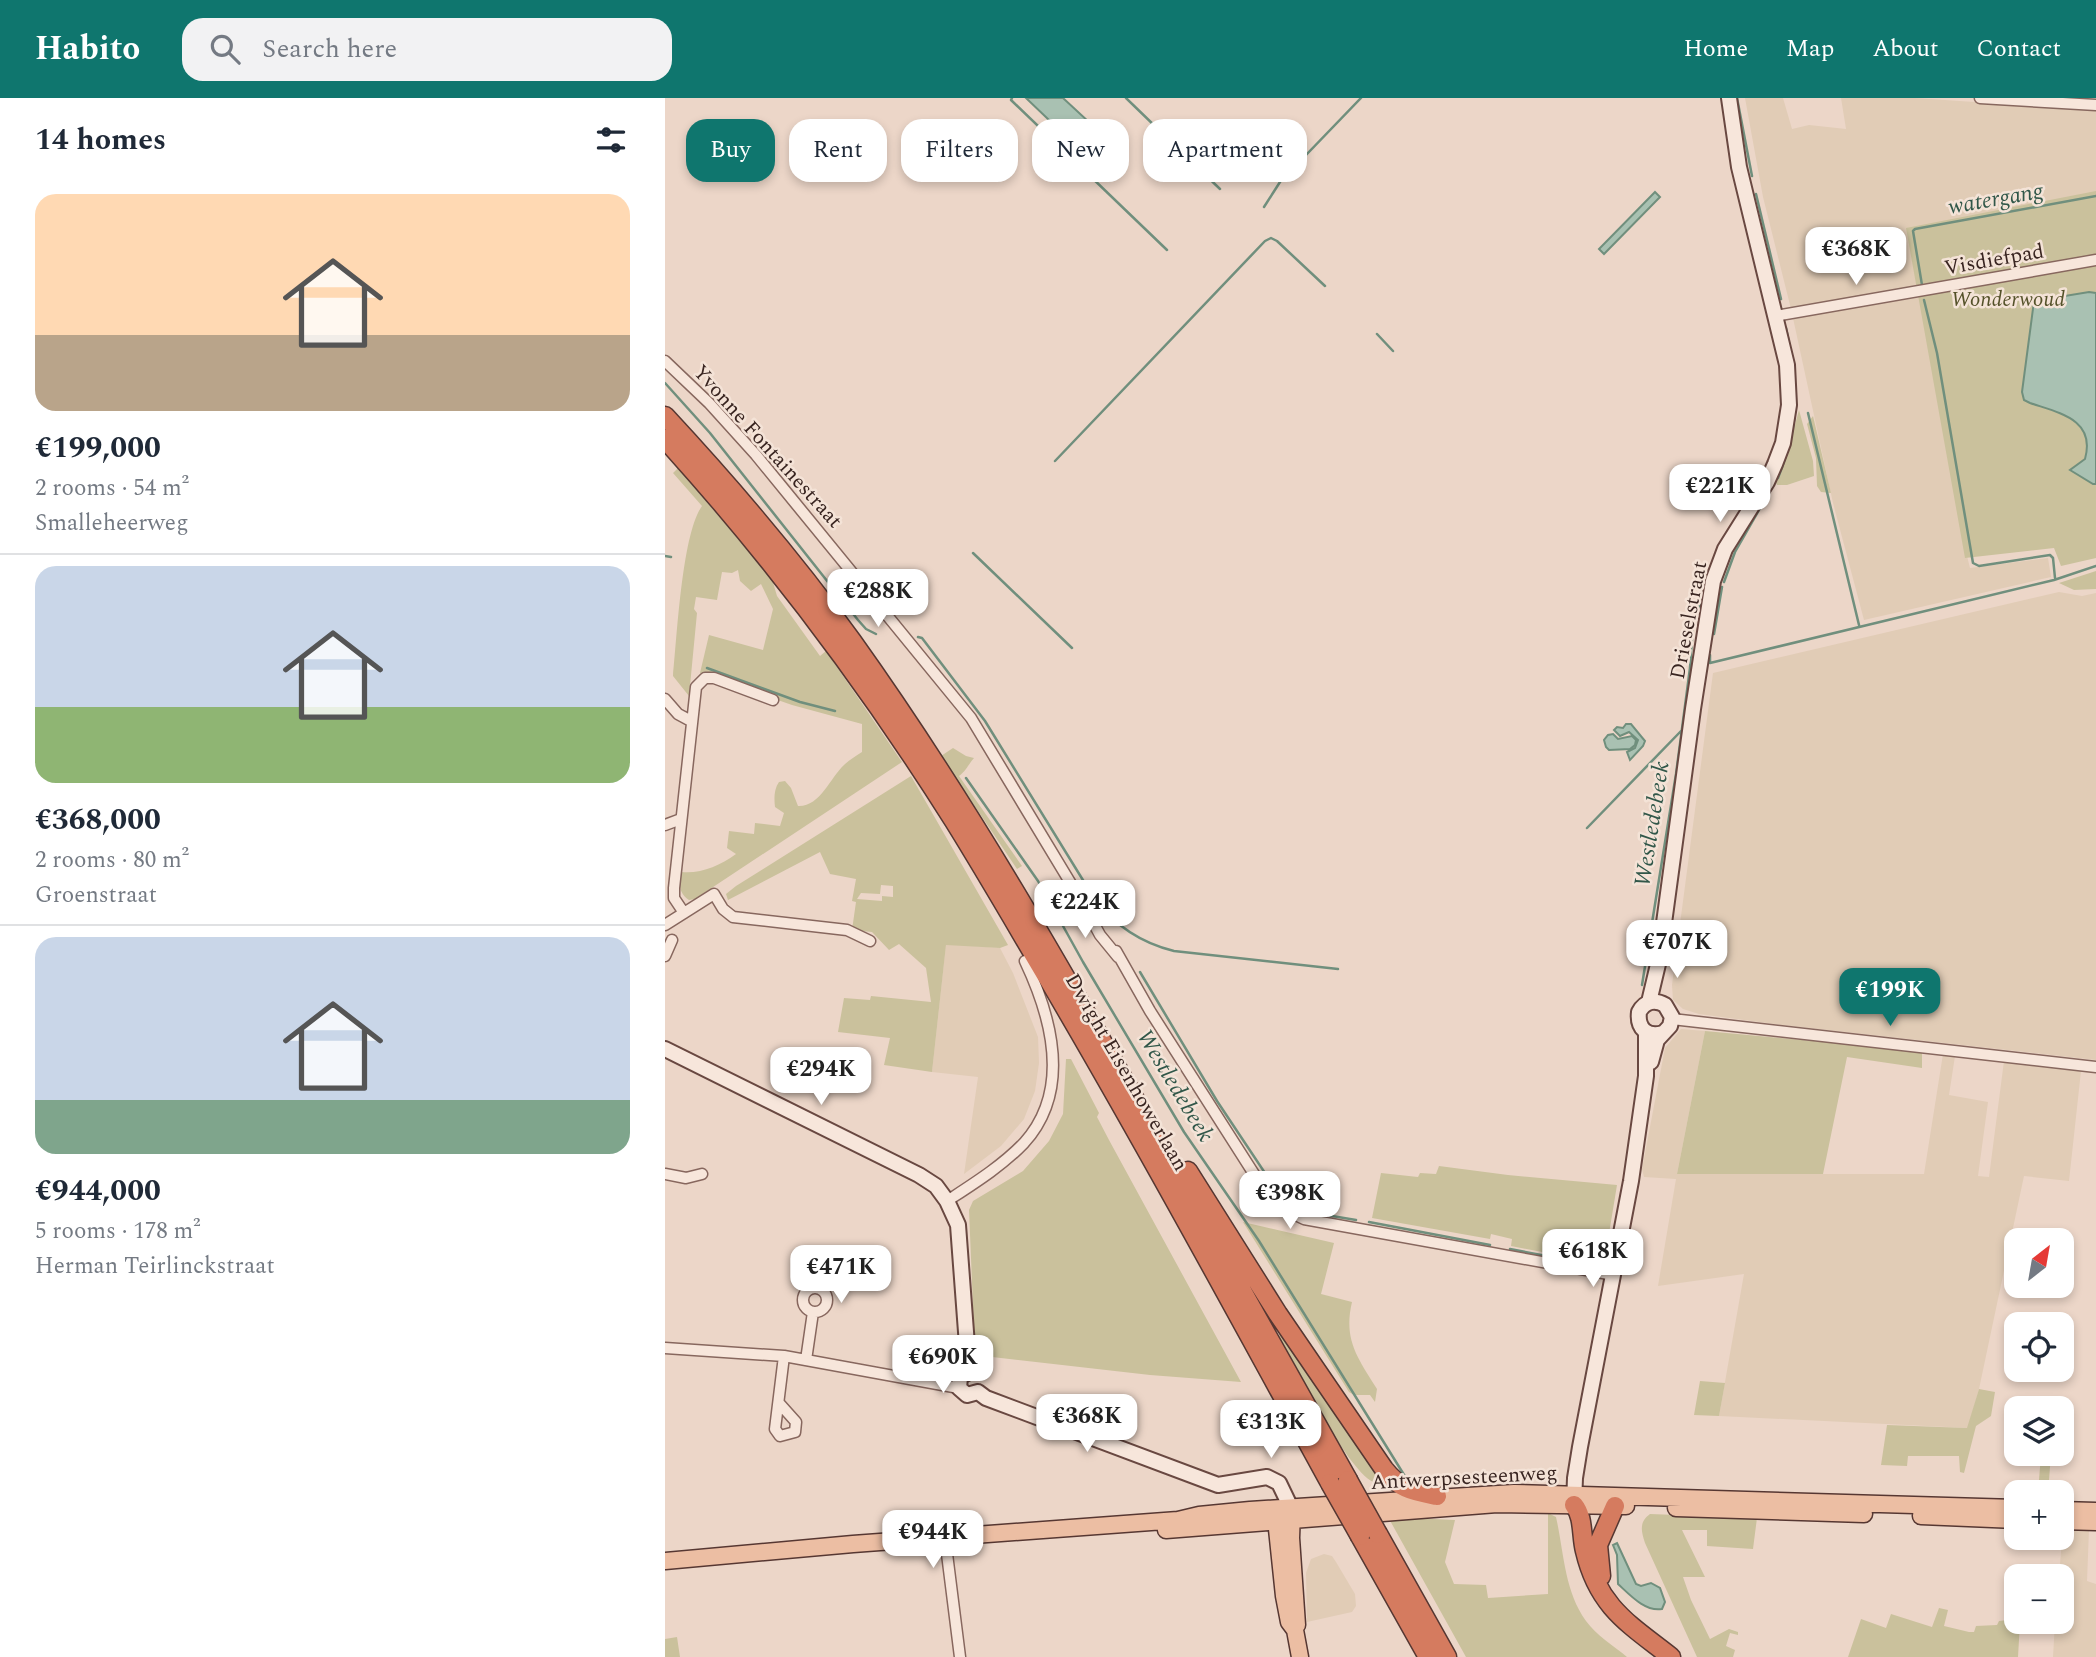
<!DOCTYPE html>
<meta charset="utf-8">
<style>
:root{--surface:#fff;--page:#f2f2f3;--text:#1f2937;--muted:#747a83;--line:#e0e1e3;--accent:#0f766e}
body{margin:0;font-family:Spectral,serif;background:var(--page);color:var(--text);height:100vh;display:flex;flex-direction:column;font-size:26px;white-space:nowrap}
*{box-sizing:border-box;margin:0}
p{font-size:23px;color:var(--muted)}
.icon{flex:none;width:38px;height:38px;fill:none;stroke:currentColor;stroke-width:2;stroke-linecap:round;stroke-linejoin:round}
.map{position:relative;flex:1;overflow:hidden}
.sheet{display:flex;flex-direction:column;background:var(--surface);width:665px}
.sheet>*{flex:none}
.hud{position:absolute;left:21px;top:21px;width:665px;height:63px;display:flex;gap:14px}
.needle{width:46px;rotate:31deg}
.fabs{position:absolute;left:1339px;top:1130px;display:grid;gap:14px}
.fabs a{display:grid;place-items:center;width:70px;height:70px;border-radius:14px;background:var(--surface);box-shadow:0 4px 10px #0003;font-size:35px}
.price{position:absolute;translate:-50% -60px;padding:0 16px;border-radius:14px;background:#fff;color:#222;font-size:23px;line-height:46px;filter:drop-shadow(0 2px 4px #0008)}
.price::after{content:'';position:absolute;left:50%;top:42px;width:21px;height:16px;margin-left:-10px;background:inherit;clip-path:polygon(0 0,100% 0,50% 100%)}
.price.current{background:var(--accent);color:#fff}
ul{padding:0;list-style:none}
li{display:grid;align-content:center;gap:14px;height:371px;padding:0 35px}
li+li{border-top:2px solid var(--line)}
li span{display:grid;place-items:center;height:217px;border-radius:21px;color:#555}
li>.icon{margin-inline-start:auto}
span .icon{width:126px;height:126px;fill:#fffc;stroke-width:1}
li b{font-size:30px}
h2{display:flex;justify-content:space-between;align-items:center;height:84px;padding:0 35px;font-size:30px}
.chip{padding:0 24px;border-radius:21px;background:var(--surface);box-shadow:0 4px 10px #0003;font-size:24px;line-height:63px}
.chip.current{background:var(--accent);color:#fff}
header{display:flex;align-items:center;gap:42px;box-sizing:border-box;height:98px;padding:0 35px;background:var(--accent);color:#fff}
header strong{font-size:33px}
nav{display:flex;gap:38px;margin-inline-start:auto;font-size:24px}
.search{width:490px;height:63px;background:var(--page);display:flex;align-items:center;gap:18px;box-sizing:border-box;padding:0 24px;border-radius:21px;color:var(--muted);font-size:26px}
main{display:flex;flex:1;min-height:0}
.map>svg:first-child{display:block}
.farmland{fill:#e1ccb6}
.green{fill:#cac19c;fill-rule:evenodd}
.water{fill:#a9c1b2;stroke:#708f7d;stroke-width:2}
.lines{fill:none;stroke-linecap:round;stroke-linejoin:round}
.stream{stroke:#708f7d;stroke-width:2.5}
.street-casing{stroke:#87675e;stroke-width:13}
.secondary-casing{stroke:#694841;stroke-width:18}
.primary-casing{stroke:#563732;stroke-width:19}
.highway-casing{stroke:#563732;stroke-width:21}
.street{stroke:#f7e6db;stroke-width:10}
.secondary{stroke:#f7e6db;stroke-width:14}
.primary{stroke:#ecbea3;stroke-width:16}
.highway{stroke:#d57b5f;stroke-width:18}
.highway-bridge-casing{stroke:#563732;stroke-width:21;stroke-linecap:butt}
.highway-bridge{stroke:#d57b5f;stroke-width:18}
.labels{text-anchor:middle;stroke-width:5;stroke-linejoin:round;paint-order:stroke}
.street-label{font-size:21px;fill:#392521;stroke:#f4e3d7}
.park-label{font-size:21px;font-style:italic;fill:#545129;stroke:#f4e3d7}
.water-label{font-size:23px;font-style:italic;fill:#315749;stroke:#f4e3d7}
</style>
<header>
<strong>Habito</strong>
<div class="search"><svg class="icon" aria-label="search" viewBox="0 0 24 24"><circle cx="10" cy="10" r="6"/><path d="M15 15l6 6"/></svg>Search here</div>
<nav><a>Home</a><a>Map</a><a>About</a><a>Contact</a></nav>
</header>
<main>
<section class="sheet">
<h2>14 homes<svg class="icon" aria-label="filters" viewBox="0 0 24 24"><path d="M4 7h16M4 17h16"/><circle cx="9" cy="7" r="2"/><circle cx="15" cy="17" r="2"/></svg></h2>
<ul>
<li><span style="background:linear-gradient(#ffd9b3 65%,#b9a48a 0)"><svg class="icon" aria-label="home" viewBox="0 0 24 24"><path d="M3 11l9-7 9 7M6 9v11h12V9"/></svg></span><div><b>€199,000</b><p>2 rooms · 54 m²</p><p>Smalleheerweg</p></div></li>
<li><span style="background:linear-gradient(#c9d6e8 65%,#8fb573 0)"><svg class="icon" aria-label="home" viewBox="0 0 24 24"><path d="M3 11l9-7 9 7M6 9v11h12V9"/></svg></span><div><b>€368,000</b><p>2 rooms · 80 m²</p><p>Groenstraat</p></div></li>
<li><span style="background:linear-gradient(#c9d6e8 75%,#7fa58c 0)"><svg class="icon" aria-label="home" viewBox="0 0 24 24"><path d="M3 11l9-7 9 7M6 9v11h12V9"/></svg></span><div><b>€944,000</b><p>5 rooms · 178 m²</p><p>Herman Teirlinckstraat</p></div></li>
</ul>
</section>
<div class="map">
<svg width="1431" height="1559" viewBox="0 0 1431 1559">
<rect width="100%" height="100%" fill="#ecd6c8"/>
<path class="farmland" d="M1080 0H1118L1127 31 1144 27 1181 31 1176 0H1250L1431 12V96L1256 189 1126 211 1098 99Z
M1257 199 1300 450 1305 470 1383 460 1386 479 1199 522 1168 405 1128 220Z
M1394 494 1417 498 1431 495V962L1117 927 1034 916 1018 911 1008 902 1007 887 1048 575Z
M281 846 335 850 348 875 373 939 374 965 370 993 359 1021 336 1048 299 1076 313 979 267 974Z
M1016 931 1040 933 1012 1076H1259L1278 956 1290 958 1284 997 1323 1004 1313 1078 1324 1079 1339 963 1416 973 1404 1083 1359 1078 1314 1291 1303 1330 1054 1318 1079 1176 993 1188 1011 1081 979 1079 977 1071 1000 950Z
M1398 1429 1424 1431 1422 1483 1431 1486V1559H1388L1390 1524H1396V1479H1394Z
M659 1456 667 1458 671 1464 690 1496 691 1508 687 1514 642 1524 641 1475 646 1461Z"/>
<path class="green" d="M1431 93V460L1396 468 1389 450 1300 460 1241 130Z
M1134 312 1148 363 1149 378 1122 387H1112L1110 382 1122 356Z
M1148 318 1166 395 1156 394 1152 388 1151 360 1142 326Z
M13 370 107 481 112 498 155 558 161 553 237 664 30 801 24 802C13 794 14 786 16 774 36 776 54 768 71 756L62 750 64 733 89 736 90 725 115 728 119 715 110 709C109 701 109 691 114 684L120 683 126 690 133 708C155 709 165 680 179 667 184 662 191 658 197 654V626L127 607 35 575 44 537 98 552 108 511 96 486 86 493 75 483 73 472 67 475 57 474 52 502 31 499 29 511 32 515 24 598 8 578C12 540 17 435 37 408L8 375Z
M1431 473V491L1409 492 1394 485Z
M288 650 301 658 309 660C303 667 301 673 294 678L357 768 352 771 276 658Z
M246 678 343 847 335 850 281 847 267 974 219 967 225 940 173 934 179 900 205 902 206 898 266 904 261 870 234 846 224 852 207 834 187 832 191 804 187 803 191 781 165 776 155 754 63 802 61 796 71 788ZM216 787 228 788V799L217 798V803L192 801 196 795 215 796Z
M1040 933 1257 953V970L1182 959 1158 1076H1012Z
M401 961H406L434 1015 432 1019 444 1042 576 1284 485 1277 310 1257 304 1112 308 1103 358 1073 384 1043 398 1016Z
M774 1068 843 1077 952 1087 939 1166 846 1148 847 1141 826 1136 825 1141 707 1120 716 1075 753 1079 755 1075 771 1076Z
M578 1124 669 1145 656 1196 687 1204C678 1242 693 1260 712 1291L710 1304 705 1297H689L684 1294Z
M621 1234 715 1375 708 1384C680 1369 631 1269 613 1238Z
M1035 1283 1060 1285 1054 1318 1029 1317Z
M1314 1291 1330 1294 1326 1318 1311 1328 1299 1375 1295 1374 1294 1358H1243L1242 1368 1216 1367 1222 1327 1302 1330Z
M1376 1356H1386L1383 1395H1373Z
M883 1415 891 1419C899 1454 899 1492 921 1523 931 1537 949 1548 962 1559H801L723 1419 790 1422 780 1464 789 1486 821 1487 823 1500 883 1496Z
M985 1416 1092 1420 1088 1451 1042 1448V1432H1017L1040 1479H1018L1026 1502 1045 1541 1064 1531 1073 1534V1537L1065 1535 1061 1548 1070 1552 1068 1559H1032L980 1445C976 1433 974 1424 985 1416Z
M1274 1510 1283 1512 1279 1528 1304 1534H1309L1311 1528 1332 1527 1334 1523 1351 1521V1524H1355L1353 1559H1183L1196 1521 1221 1530 1226 1516 1267 1529Z
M12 1539 15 1559H0V1541Z"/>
<path class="water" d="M361 0H398L425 25 407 44Z
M990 94 995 99 939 156 934 151Z
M1424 194 1431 195V386H1428L1405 372 1420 361C1431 321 1394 315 1365 305L1359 302 1357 294 1369 203Z
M961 626H966L980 643 978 648 965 662 962 654 970 650 973 642 964 634 955 638 949 632 952 629 958 630Z
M948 636 953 641 967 638 971 642 970 647 965 651 944 652 941 649 939 642 943 637Z
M952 1445 971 1486 976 1488 986 1485 995 1490 1000 1504 997 1511C980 1514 965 1497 953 1486L952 1457 948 1447Z"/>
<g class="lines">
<path class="stream" d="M347 0 346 2 502 152
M461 0 555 91
M1072 0 1087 78
M1091 96 1116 201
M599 109 615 84 696 0
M1257 187 1248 133 1250 131 1431 98
M1259 202 1272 255 1308 465 1314 468 1385 457 1388 460 1390 480
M712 236 728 253
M0 285 45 335 193 522 201 531 211 536
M1143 315 1194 527
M390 363 600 143 606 140 612 143 660 188
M1113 380C1136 321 1134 292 1121 230
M308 455 407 550
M0 458 6 459
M1059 484 1070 454 1102 398
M1049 536 1057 489
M253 539 257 540 320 623 429 800C450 828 476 845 509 853L673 871
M1045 557V565L1389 482 1431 468
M42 570 135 604 170 613
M301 680 373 783 418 864 519 1034 594 1143 741 1380
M922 730 1017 632
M475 874 552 1003 616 1099 635 1111 649 1115 691 1122
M977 887 1011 676 1025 570 1028 527 1040 490
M704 1124 825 1147
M845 1151 924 1166"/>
<defs>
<path id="street" d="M1315 0 1431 7
M1110 218 1431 162
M0 263 44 305 91 357 306 620 417 804 435 837 453 859
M0 601 13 616 26 623
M0 727 16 721
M19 815 9 800V790L31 589 40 580H49L108 602
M0 827 49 796 58 811 68 819 182 832 205 843
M451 853 485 913 596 1087 618 1111 639 1121 949 1177
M0 858 7 842
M1007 921 1431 969
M0 1076 21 1080 37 1076
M282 1103C308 1086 337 1068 359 1045 407 992 387 920 360 863
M138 1202a12 12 0 1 1 24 0a12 12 0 1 1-24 0Z
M0 1250 119 1258 294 1290
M141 1262 148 1214
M114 1305 131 1324 130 1334 115 1338 110 1331 119 1258
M280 1440 295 1559"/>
<path id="secondary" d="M984 904 994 862 1028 611 1048 483 1060 451 1102 384 1110 366 1118 345 1124 307 1122 267 1074 69 1064 0
M0 951 254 1077 271 1088 282 1103 293 1127 304 1274
M986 964 992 942 1005 928 1007 919 1000 907C990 901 980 903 974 914 972 930 982 940 998 935
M304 1274 295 1279 294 1290 302 1297 313 1294
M313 1294 321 1300 553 1387 602 1379 614 1385 626 1410
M909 1406 910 1380 915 1349 966 1083 981 978V934"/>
<path id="primary" d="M1011 1410 1199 1416
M1396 1412 1431 1413
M613 1413 612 1431 619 1498 624 1524 630 1532 635 1559
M627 1413 626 1440 632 1527
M1256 1418 1351 1422
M1396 1423 1431 1424
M501 1432 832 1406 961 1408
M0 1463 188 1446 513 1422 534 1417 585 1412 849 1395 1351 1410"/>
<path id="highway" d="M0 318C66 389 130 464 187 543 302 704 400 876 496 1048 559 1160 622 1271 683 1382
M0 341C107 459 204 588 289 723 322 776 353 830 385 884 482 1049 573 1217 665 1385
M523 1073 613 1216 719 1371C736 1392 746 1393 772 1398
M909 1407C919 1419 916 1438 920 1453 933 1509 964 1526 1006 1559
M713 1436 782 1559
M695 1438 763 1559
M936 1478 933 1447 950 1408"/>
</defs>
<use href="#street" class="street-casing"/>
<use href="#secondary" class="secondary-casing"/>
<use href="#primary" class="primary-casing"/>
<use href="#highway" class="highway-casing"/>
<use href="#street" class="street"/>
<use href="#secondary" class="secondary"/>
<use href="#primary" class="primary"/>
<use href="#highway" class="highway"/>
<defs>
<path id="highway-bridge" d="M683 1382 713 1436
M665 1385 695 1438"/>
</defs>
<use href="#highway-bridge" class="highway-bridge-casing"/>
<use href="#highway-bridge" class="highway-bridge"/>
</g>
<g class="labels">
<g class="street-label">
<text transform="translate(1329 161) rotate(-10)" y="7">Visdiefpad</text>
<text transform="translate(103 348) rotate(48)" y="7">Yvonne Fontainestraat</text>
<text transform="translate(1023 522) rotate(-79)" y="7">Drieselstraat</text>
<text transform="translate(462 974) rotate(60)" y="7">Dwight Eisenhowerlaan</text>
<text transform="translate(799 1379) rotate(-3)" y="7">Antwerpsesteenweg</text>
</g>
<g class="park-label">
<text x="1343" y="208">Wonderwoud</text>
</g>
<g class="water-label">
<text transform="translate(1330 100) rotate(-10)" y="8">watergang</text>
<text transform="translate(986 726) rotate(-81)" y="8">Westledebeek</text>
<text transform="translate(511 987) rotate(59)" y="8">Westledebeek</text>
</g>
</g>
</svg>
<div class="fabs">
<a><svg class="needle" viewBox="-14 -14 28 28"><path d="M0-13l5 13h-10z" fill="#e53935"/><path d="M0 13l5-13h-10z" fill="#747a83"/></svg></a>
<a><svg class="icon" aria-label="locate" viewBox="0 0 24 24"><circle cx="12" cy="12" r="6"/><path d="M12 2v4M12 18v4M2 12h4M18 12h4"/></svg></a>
<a><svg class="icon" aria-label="layers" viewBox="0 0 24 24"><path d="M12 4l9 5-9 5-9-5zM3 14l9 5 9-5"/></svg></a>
<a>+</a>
<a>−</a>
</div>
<b class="price" style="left:1191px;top:189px">€368K</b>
<b class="price" style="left:1055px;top:426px">€221K</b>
<b class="price" style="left:213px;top:531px">€288K</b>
<b class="price" style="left:420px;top:842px">€224K</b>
<b class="price" style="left:1012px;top:882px">€707K</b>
<b class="price current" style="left:1225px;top:930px">€199K</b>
<b class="price" style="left:156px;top:1009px">€294K</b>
<b class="price" style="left:625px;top:1133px">€398K</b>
<b class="price" style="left:928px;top:1191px">€618K</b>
<b class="price" style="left:176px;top:1207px">€471K</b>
<b class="price" style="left:278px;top:1297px">€690K</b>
<b class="price" style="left:422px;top:1356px">€368K</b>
<b class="price" style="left:606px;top:1362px">€313K</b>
<b class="price" style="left:268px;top:1472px">€944K</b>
<div class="hud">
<a class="chip current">Buy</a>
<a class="chip">Rent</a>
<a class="chip">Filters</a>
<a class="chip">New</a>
<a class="chip">Apartment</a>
</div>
</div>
</main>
